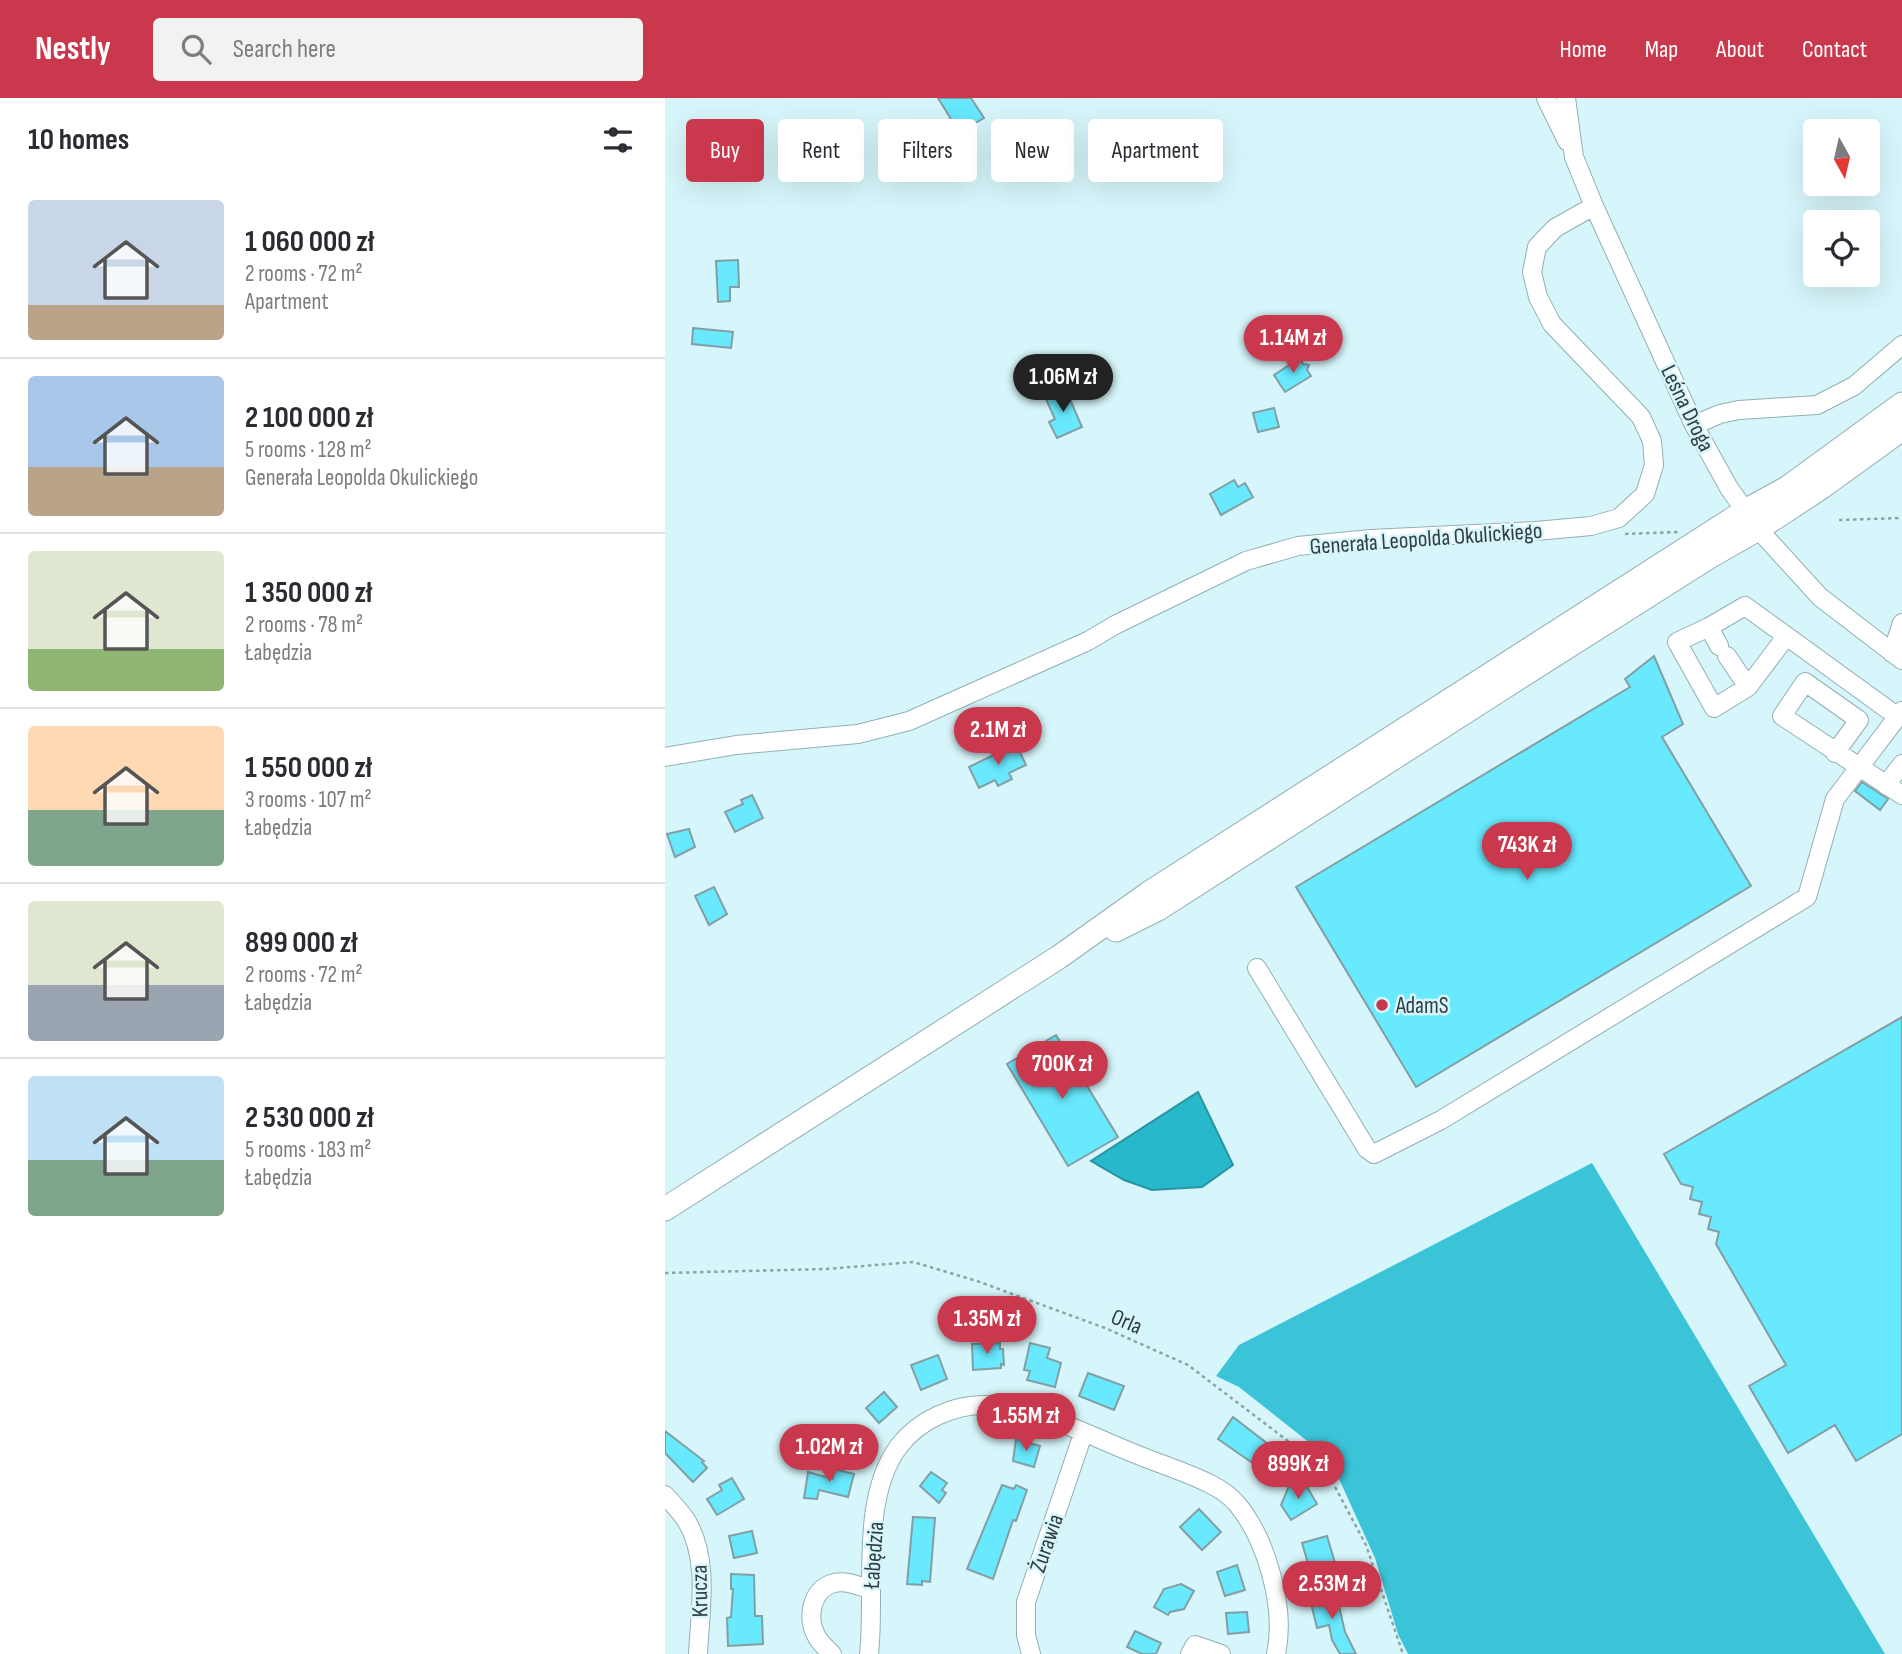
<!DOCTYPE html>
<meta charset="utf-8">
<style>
:root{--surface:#fff;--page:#f2f2f3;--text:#2b2b33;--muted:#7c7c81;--line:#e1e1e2;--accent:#c9384c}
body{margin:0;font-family:"Sofia Sans Condensed",sans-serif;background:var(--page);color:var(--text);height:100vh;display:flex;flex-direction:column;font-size:26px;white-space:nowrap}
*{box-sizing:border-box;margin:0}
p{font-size:23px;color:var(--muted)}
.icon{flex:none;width:38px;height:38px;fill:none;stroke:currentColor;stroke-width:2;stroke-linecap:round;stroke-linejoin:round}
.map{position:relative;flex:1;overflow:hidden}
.drawer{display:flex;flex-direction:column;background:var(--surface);width:665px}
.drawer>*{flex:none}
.banner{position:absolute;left:21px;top:21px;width:665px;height:63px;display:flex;gap:14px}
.needle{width:46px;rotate:172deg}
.tools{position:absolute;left:1138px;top:21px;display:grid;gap:14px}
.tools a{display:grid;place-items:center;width:77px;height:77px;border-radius:7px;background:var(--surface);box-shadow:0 7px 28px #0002;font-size:35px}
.price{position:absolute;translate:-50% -60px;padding:0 16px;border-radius:24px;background:var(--accent);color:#fff;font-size:23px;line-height:46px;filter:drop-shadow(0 2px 4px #0008)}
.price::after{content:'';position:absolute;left:50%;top:42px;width:21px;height:16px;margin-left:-10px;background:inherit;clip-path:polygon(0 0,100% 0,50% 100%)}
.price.active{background:#222;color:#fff}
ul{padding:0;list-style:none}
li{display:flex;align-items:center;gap:21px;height:175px;padding:0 28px}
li+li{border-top:2px solid var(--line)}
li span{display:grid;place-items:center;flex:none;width:196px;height:140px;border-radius:7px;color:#555}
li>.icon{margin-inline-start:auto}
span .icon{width:84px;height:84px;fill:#fffc;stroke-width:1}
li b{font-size:30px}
h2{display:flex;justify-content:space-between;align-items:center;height:84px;padding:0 28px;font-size:30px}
.pill{padding:0 24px;border-radius:7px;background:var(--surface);box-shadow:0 7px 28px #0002;font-size:24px;line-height:63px}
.pill.active{background:var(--accent);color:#fff}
header{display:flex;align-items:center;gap:42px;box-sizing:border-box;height:98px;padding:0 35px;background:var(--accent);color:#fff}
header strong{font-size:33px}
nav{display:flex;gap:38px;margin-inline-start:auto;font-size:24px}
.search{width:490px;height:63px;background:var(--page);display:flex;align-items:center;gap:18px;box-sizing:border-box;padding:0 24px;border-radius:7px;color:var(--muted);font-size:26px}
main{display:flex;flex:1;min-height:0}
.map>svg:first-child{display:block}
.forest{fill:#3bc4d8}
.water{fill:#27b8cc;stroke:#2a93a2;stroke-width:2}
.building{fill:#68e9fe;stroke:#829fa4;stroke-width:2}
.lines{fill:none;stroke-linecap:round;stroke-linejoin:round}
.minor-casing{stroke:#92afb4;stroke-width:20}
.major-casing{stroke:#92afb4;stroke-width:25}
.path{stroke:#8da3a8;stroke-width:2.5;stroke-dasharray:3.5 3.5;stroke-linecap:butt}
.minor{stroke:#fff;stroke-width:18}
.major{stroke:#fff;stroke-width:23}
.poi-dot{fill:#c9384c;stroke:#d7f6fb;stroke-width:2.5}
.labels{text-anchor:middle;stroke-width:5;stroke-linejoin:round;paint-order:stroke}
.street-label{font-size:23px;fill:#313d40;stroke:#d7f6fb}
.poi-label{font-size:23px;fill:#313d40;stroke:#d7f6fb;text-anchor:start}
</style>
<header>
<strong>Nestly</strong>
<div class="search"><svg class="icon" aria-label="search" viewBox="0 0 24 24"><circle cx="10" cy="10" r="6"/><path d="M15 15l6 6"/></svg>Search here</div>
<nav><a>Home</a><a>Map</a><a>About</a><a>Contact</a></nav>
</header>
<main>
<section class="drawer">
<h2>10 homes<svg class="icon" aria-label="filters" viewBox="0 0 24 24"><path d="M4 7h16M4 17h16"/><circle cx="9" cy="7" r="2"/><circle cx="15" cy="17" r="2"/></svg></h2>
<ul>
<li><span style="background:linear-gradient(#c9d6e8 75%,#b9a48a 0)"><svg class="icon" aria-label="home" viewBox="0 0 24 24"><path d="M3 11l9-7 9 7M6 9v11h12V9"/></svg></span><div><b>1 060 000 zł</b><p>2 rooms · 72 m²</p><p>Apartment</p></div></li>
<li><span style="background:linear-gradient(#a9c7e8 65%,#b9a48a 0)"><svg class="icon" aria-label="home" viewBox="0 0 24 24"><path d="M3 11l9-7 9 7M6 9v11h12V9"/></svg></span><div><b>2 100 000 zł</b><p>5 rooms · 128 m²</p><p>Generała Leopolda Okulickiego</p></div></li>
<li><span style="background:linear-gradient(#dfe7d0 70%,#8fb573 0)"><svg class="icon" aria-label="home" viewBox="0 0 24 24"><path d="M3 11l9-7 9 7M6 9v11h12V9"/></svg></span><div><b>1 350 000 zł</b><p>2 rooms · 78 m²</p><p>Łabędzia</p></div></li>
<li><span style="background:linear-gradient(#ffd9b3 60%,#7fa58c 0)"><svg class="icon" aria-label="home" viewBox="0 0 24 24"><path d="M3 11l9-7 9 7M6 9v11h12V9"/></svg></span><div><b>1 550 000 zł</b><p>3 rooms · 107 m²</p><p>Łabędzia</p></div></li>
<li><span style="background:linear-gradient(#dfe7d0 60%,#9aa5b1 0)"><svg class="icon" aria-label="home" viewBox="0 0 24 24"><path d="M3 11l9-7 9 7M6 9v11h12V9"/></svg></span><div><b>899 000 zł</b><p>2 rooms · 72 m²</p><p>Łabędzia</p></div></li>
<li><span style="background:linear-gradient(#bfe0f5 60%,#7fa58c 0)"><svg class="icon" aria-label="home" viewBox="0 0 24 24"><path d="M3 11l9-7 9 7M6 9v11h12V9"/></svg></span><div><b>2 530 000 zł</b><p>5 rooms · 183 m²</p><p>Łabędzia</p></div></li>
</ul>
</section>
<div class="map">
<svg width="1237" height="1556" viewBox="0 0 1237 1556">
<rect width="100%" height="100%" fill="#d7f6fb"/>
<path class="forest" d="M927 1065 1220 1556H743L733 1536 710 1460 665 1361 574 1289 551 1278 574 1247Z"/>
<path class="water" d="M533 994 568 1067 537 1089 487 1092 459 1082 426 1063Z"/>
<path class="building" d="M273 0H306L319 20 307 27 311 34 299 42Z
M245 36 254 52 234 64 224 48Z
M73 162 74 189H65V203L53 204 51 163Z
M28 230 68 234 66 250 27 246Z
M635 260 638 266 644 267 642 272 646 278 620 294 609 277Z
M400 290 417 329 392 340 384 324 390 321 380 299Z
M609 310 614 329 593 334 588 315Z
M569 382 573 389 580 385 588 399 556 417 545 396Z
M989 558 1018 626 997 639 1086 788 751 989 631 789 965 589 960 581Z
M351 646 361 667 344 675 347 681 333 688 330 682 314 690 304 669Z
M1197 684 1223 701 1215 712 1190 693Z
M87 697 98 720 70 734 60 714 78 706 76 702Z
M24 731 30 749 10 759 2 736Z
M49 789 62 816 44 827 30 798Z
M1237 919V1336L1191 1363 1170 1327 1123 1355 1084 1288 1121 1267 1051 1146 1054 1134 1043 1131 1046 1119 1034 1116 1037 1104 1025 1101 1028 1089 1016 1086 999 1056Z
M391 937 453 1039 403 1068 342 966Z
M335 1245V1251H338L339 1267 336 1266V1270L308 1272 307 1246Z
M365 1245 385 1250 382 1260 396 1265 390 1289 362 1282 365 1273 359 1272Z
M273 1257 282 1281 256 1292 246 1267Z
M423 1275 459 1288 449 1312 414 1298Z
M219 1294 232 1309 214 1325 201 1310Z
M568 1319 612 1353 596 1371 553 1341Z
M189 1328 207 1337 197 1356 180 1346Z
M0 1333 39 1363 37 1364 42 1370 28 1384 0 1355Z
M351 1341 375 1348 369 1369 348 1363Z
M169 1371 189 1376 183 1399 154 1392 152 1401 139 1400 143 1374 168 1381Z
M266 1374 282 1385 277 1392 281 1395 274 1405 255 1388Z
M67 1380 79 1401 52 1417 42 1401 57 1392 54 1387Z
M337 1387 349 1391 351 1387 362 1392 351 1423 348 1422 328 1481 302 1471Z
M633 1387 642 1389 652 1406 626 1422 616 1407 624 1388 629 1390Z
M534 1411 556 1434 537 1452 515 1429Z
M248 1419 270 1420 265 1484 257 1483V1487L242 1486Z
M87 1433 92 1455 69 1460 64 1438Z
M662 1438 670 1465 645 1472 637 1445Z
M572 1467 580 1492 560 1498 552 1474Z
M66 1476 89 1477 90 1518H97L98 1546 63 1548 62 1520 66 1519 68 1491H66Z
M516 1486 529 1493 519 1511 505 1514 503 1517 489 1509 499 1491Z
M671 1495 680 1534 691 1556H675L667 1542 664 1527 652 1530 645 1501Z
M582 1514 584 1534 563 1536 561 1515Z
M470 1533 496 1545 491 1556H477L462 1549Z"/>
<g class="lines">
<defs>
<path id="minor" d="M881 0 902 43
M901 0 909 59 929 108 1029 327 1064 390 1093 431 1155 499 1237 562
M1029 327 1055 316 1074 312 1152 307 1189 288 1237 247
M1044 529 1054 548
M1120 540 1083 589 1049 610 1012 544 1044 529 1080 508 1233 619
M1227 555 1237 525
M1062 558 1083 589
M1170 655 1194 622 1140 584 1117 618 1237 697
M0 659 71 647 193 636 244 623 423 543 450 527 581 463 633 448 706 441 871 433 926 428 954 420 980 396 989 367 987 343 976 319 887 226 873 199 867 174 872 149 890 130 929 108
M1221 687 1237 666
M592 870 702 1051 709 1056 776 1022 1142 799 1170 701 1237 613
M0 1397C7 1405 15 1413 21 1422 45 1461 35 1513 33 1556
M167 1556C162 1551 155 1545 152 1539 142 1522 145 1494 166 1486 179 1481 193 1488 205 1491
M204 1556C211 1494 194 1401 234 1348 254 1322 289 1306 322 1307 367 1308 426 1338 468 1355 494 1366 522 1374 547 1387 555 1391 566 1399 572 1406 602 1442 621 1510 611 1556
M366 1556 361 1537V1504L418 1336
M525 1556 530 1547 556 1556"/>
<path id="major" d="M451 832 493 811 833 593 1044 459 1093 431 1157 389 1237 331
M0 1111 394 859 484 795 1080 413 1122 390 1237 306"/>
</defs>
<use href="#minor" class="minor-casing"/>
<use href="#major" class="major-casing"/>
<path class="path" d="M1174 422 1237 420
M960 436 1013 434
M0 1175 161 1171 248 1164 312 1183 440 1230 523 1267 661 1372 701 1447 738 1556"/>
<use href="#minor" class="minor"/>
<use href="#major" class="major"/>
</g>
<circle class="poi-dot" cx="717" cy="907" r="7"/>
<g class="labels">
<g class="street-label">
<text transform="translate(1023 310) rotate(64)" y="8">Leśna Droga</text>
<text transform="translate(761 440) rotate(-4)" y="8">Generała Leopolda Okulickiego</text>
<text transform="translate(462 1223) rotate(23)" y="8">Orla</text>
<text transform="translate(381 1445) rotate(-71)" y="8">Żurawia</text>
<text transform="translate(208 1457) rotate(-86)" y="8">Łabędzia</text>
<text transform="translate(34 1493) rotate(-91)" y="8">Krucza</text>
</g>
<g class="poi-label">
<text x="731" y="915">AdamS</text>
</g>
</g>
</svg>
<div class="tools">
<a><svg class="needle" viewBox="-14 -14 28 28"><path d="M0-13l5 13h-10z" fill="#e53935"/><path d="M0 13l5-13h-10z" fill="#7c7c81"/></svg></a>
<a><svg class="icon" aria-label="locate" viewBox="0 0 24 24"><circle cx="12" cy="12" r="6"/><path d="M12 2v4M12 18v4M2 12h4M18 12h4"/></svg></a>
</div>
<b class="price" style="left:628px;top:277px">1.14M zł</b>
<b class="price active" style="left:398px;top:316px">1.06M zł</b>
<b class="price" style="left:333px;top:669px">2.1M zł</b>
<b class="price" style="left:862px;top:784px">743K zł</b>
<b class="price" style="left:397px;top:1003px">700K zł</b>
<b class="price" style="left:322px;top:1258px">1.35M zł</b>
<b class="price" style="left:361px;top:1355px">1.55M zł</b>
<b class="price" style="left:164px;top:1386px">1.02M zł</b>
<b class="price" style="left:633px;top:1403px">899K zł</b>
<b class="price" style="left:667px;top:1523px">2.53M zł</b>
<div class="banner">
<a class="pill active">Buy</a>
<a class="pill">Rent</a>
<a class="pill">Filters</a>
<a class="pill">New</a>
<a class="pill">Apartment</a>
</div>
</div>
</main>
